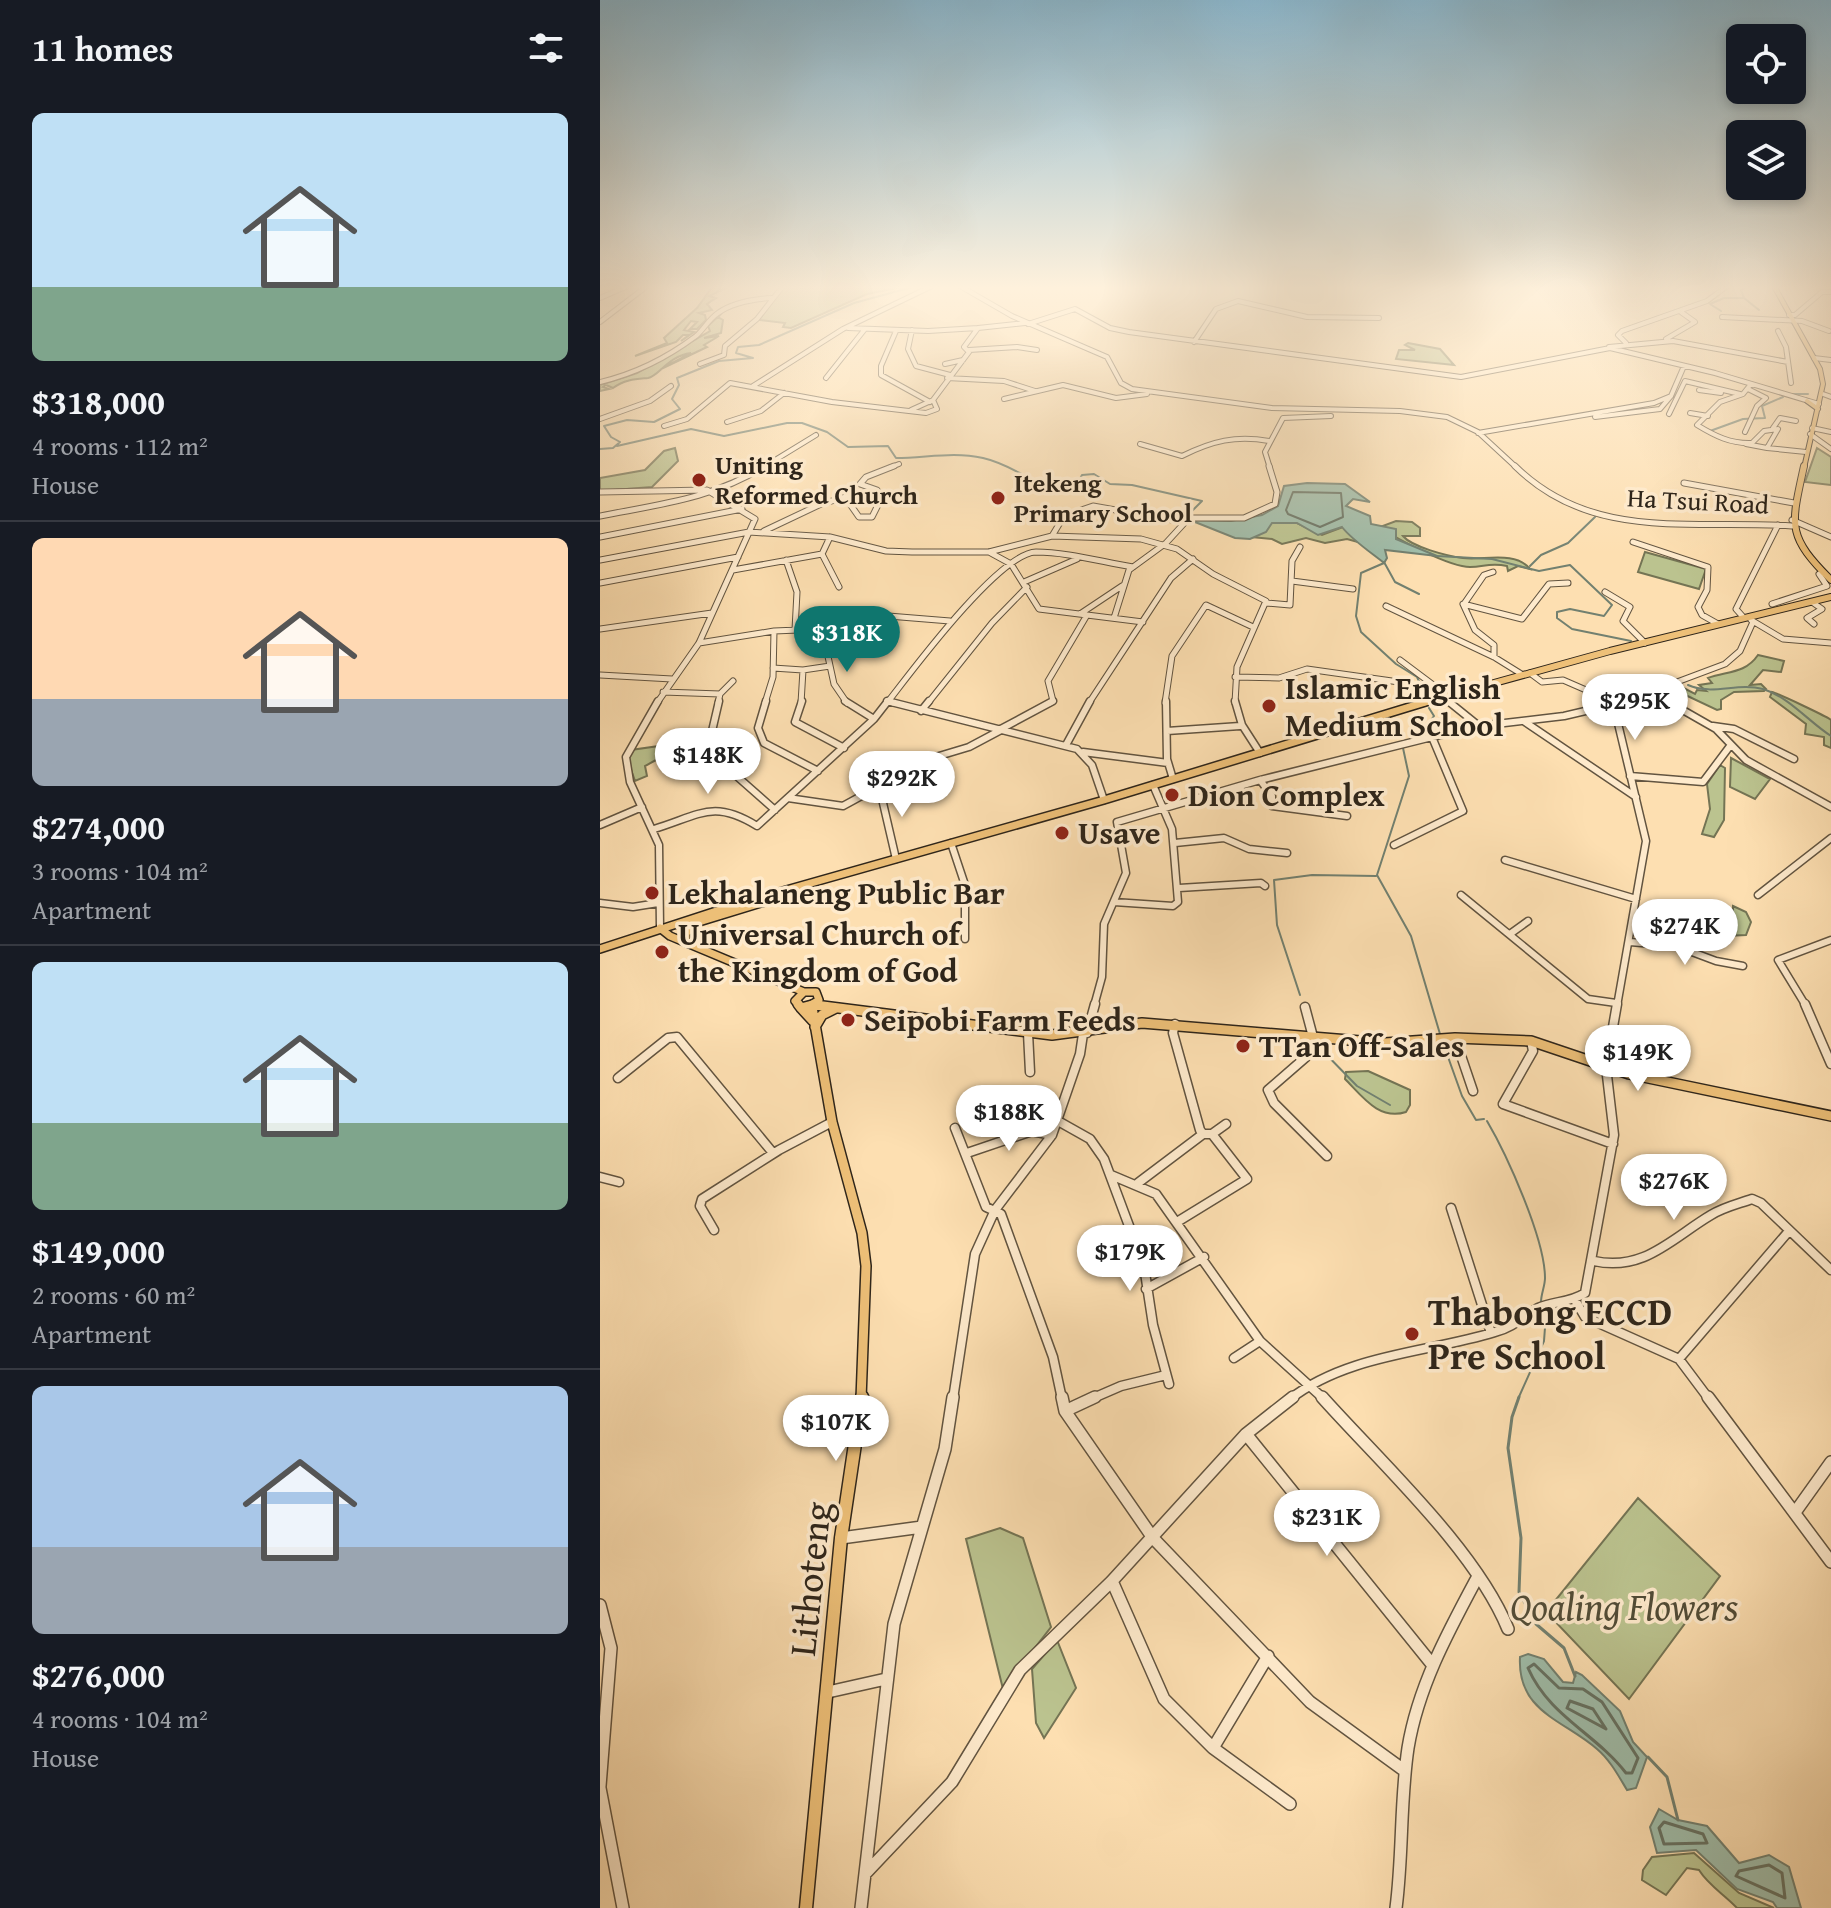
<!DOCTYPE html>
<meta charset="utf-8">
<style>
:root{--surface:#171b24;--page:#242831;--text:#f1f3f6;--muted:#9ea1a6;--line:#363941;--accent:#0f766e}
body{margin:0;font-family:"Gentium Book Plus",serif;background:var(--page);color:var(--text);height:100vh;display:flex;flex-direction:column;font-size:30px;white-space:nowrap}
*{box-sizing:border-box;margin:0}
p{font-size:26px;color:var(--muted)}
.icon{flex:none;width:44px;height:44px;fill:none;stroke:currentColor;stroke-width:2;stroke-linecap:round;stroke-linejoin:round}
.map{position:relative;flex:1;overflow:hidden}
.sheet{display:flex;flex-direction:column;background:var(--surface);width:600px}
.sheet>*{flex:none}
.fabs{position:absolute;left:1126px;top:24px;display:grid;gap:16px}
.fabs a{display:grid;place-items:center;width:80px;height:80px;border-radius:12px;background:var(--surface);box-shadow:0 4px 12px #0003;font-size:40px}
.price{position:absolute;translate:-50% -68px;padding:0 18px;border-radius:28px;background:#fff;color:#222;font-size:26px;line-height:52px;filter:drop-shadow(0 2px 4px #0008)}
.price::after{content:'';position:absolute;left:50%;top:48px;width:24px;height:18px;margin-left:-12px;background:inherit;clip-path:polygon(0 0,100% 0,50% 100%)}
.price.on{background:var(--accent);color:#fff}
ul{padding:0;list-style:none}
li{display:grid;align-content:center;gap:16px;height:424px;padding:0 32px}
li+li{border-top:2px solid var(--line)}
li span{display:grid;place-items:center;height:248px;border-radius:12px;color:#555}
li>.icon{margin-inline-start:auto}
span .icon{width:144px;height:144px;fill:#fffc;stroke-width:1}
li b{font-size:34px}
h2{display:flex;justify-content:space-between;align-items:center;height:96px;padding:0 32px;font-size:34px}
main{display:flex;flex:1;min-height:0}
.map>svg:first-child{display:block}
.green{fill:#bbc38f;stroke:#747454;stroke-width:2}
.water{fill:#9fbdaa;stroke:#728070;stroke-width:2}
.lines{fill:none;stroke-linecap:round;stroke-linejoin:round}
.shore-far1{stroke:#667162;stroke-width:2}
.shore{stroke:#667162;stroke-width:3}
.stream-far1{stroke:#728070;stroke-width:2}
.stream{stroke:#728070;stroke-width:3}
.minor-far4-casing{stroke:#625440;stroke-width:6}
.minor-far3-casing{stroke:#625440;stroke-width:7}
.minor-far2-casing{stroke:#625440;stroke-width:9}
.minor-far1-casing{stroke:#625440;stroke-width:11}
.minor-casing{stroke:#625440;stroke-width:14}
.major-far4-casing{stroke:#2e251a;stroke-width:6}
.major-far3-casing{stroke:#2e251a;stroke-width:8}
.major-far2-casing{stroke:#2e251a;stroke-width:10}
.major-far1-casing{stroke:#2e251a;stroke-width:12}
.major-casing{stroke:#2e251a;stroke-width:15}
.minor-far4{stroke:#feeacc;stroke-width:4}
.minor-far3{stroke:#feeacc;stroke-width:5}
.minor-far2{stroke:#feeacc;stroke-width:6}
.minor-far1{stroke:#feeacc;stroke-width:8}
.minor{stroke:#feeacc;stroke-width:11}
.major-far4{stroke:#eec078;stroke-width:4}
.major-far3{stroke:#eec078;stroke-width:6}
.major-far2{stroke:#eec078;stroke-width:7}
.major-far1{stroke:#eec078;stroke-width:9}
.major{stroke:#eec078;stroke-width:12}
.poi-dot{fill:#8f2418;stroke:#feeacc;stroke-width:3}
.labels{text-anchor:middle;stroke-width:7;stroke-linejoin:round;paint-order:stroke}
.far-poi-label{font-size:26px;font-weight:bold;fill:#2e251a;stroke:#feeacc;text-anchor:start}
.far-street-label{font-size:26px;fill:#2e251a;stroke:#feeacc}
.poi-label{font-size:32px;font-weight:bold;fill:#2e251a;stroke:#feeacc;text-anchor:start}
.near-poi-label{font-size:38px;font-weight:bold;fill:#2e251a;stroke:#feeacc;text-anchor:start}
.near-street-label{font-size:38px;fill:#2e251a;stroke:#feeacc}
.near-park-label{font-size:38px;font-style:italic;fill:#514c37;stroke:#feeacc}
</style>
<main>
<section class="sheet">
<h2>11 homes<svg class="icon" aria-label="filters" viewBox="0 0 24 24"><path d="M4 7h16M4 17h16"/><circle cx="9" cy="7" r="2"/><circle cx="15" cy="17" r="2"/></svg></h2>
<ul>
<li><span style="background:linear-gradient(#bfe0f5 70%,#7fa58c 0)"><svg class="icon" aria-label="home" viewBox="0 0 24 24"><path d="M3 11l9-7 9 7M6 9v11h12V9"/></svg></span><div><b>$318,000</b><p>4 rooms · 112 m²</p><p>House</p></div></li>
<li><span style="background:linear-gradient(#ffd9b3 65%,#9aa5b1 0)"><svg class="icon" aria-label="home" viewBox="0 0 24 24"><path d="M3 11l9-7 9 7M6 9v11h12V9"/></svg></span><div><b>$274,000</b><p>3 rooms · 104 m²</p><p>Apartment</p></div></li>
<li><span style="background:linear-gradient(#bfe0f5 65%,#7fa58c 0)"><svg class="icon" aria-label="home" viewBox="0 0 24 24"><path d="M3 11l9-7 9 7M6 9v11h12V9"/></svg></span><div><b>$149,000</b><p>2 rooms · 60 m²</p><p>Apartment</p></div></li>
<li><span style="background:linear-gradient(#a9c7e8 65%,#9aa5b1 0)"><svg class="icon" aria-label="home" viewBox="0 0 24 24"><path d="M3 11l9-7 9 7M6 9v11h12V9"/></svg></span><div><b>$276,000</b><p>4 rooms · 104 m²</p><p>House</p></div></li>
</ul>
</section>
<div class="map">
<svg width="1231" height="1908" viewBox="0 0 1231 1908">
<rect width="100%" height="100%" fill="#fddfb1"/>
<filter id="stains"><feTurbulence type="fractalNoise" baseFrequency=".0025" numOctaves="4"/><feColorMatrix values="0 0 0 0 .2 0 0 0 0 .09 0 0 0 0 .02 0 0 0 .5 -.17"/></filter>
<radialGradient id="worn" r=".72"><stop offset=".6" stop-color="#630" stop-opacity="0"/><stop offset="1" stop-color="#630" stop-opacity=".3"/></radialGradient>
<path class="green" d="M113 286H130L109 296 116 298 107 304 112 310 99 313 105 315 106 320 97 329H90L97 322 91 321 84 330 94 332 81 341 89 335H83L76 342 35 356 67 343 64 338 97 308Z
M184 286H307L267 294 191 328 183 327 185 323 159 320Z
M122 313 118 317 123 320 121 333 104 338 119 336 104 345 107 347 61 369 91 353C68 356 59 376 48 378 37 379 25 379 13 388L6 385 3 387 9 389 0 391V385L37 373 110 331 108 326Z
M808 343 840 349 854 365 796 359 799 350H815L805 345Z
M75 448 78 461 52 487 0 491V478L45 470 64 451Z
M1217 448 1231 457V485L1205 482Z
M796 521 812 522 820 528V536H803C812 547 847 556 863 558 882 561 915 550 930 569L918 566 908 571 907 566C890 562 884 567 870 567 850 567 798 540 780 527Z
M683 522 697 523 722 535 743 527 758 542 747 539 725 543 706 538 682 544 672 539 651 537 671 523Z
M1045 552 1106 569 1099 589 1038 572Z
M1158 655 1184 661 1181 672 1163 670 1150 685 1161 684 1166 689 1164 691 1134 692 1121 700V709L1117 710 1079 692 1082 687 1095 694 1097 690 1106 691 1099 685 1112 683 1108 678C1127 671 1145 674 1158 655Z
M1172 692C1177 693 1228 717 1231 720V748L1224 745V737L1205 734 1206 724 1170 697Z
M59 746 56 760 45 766 47 776 35 781 28 761 31 750Z
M1131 758 1170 779 1155 799 1130 787Z
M1120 765 1125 768 1124 820 1114 837 1102 834 1110 809 1107 784Z
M1133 906 1146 912 1151 922 1146 935 1125 936V942L1119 945 1105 939 1106 931 1118 924 1132 927 1127 913 1133 911Z
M768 1071 810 1090V1105L806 1112C779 1121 762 1096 745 1079L746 1072Z
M1038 1498 1120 1576 1029 1699 946 1612Z
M400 1528 423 1538 451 1627 403 1689 366 1539Z
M457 1640 476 1688 444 1738 436 1723 432 1669Z
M1094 1853 1139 1893 1174 1908H1137C1124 1894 1109 1886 1099 1870L1087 1868 1066 1895 1042 1880 1043 1870 1052 1857Z"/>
<path class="water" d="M707 483 745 484 770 502 753 499 746 506 770 516 771 524 796 529V539L837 556 785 550 787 558 784 563C773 554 752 540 742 527L718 535 697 523H672L666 532 650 539 635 538 590 520 631 521 662 515 678 506 684 486Z
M928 1654 944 1659 963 1682 973 1683 976 1672 982 1675 1020 1711 1033 1742 1047 1757 1036 1788 1027 1790C1018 1775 1010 1760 997 1749 964 1720 917 1712 920 1657Z
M1059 1809 1078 1820 1107 1826 1139 1863 1169 1855 1189 1867 1201 1908H1177L1173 1902 1137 1889 1096 1850 1057 1853 1050 1827Z"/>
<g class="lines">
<path class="shore-far1" d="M693 492 741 493 743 517 720 527 688 514 686 510Z"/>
<path class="shore" d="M934 1664 959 1688 983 1689 1002 1702 1038 1758 1032 1773H1026C995 1733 949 1716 928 1668Z
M970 1701 993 1709 1006 1729 967 1708Z
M1064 1822 1103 1834 1107 1843 1064 1844 1059 1828Z
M1169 1865 1182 1873 1185 1898 1136 1876 1139 1871Z"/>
<path class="stream-far1" d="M1144 298 1159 310
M1121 311 1110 304 1124 298H1144L1141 290 1148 286
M1191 394H1208
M1110 431 1143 419 1165 418 1162 406 1183 397
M17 446 91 429 124 436 187 423H202L227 432 248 447 288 446 296 458C326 458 353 451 383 458 419 466 435 491 476 487L482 475 494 474 510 484 532 485 602 501 587 516
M0 449 13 448 20 442 11 437 4 426 27 420 54 422 80 409 72 399 79 385 77 378 119 361 153 358 136 353 138 347 159 345 254 303 316 286
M837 556 892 559 939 571 970 565 1012 605 1004 616 970 609 957 612V618L972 629 1031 641
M784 562 795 582 819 594
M784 563 761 573 756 616 761 632 796 664 817 677 826 696
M930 566 941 555 968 543 995 517
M1088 685C1113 696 1137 682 1163 689 1189 697 1209 722 1231 736
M819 737 834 716 829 708
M803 748 809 776 777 875 811 936 840 1034
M700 995 677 925 674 880 712 875 776 876
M843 1043 862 1096 876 1120 884 1119
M716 1044 757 1086 790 1105
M887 1121C907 1155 945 1239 945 1278 945 1286 941 1294 941 1302
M918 1399 944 1341 946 1314"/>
<path class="stream" d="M919 1397 912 1417 908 1448 921 1538 919 1592 936 1624 964 1648 975 1676
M1048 1757 1067 1777 1078 1820"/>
<defs>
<path id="minor-far4" d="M360 286 412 316 507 357 521 383 532 389 672 408 800 411 847 417 878 432 917 468
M0 298 28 286
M1189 315H1195L1222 292H1231
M1122 317 1202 321 1229 331
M0 322 47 286
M428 324 475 309 510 328 529 332 861 377 1010 348 1115 373 1219 404
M248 328 328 331 378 328
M312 330 308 349 316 366 350 375
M296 331 281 366V375L330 402
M1178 331 1186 347 1191 383
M1066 339 1095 322 1081 312
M594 342 616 309 638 301 707 317 779 318
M1026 343 1018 335 1022 331 1107 301 1127 286
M1009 347 1073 341 1188 362
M369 350 417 347 437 350
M1214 358 1231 360
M100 364 124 355 125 346 157 319 183 286
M345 364 363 360
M226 378 265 329
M347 378 404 381 435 391
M0 382C34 374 68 357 96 336 104 329 109 319 118 313 132 303 155 299 172 298
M153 386 243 329 332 286
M1099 390 1121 393
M1223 394 1231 397
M404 399 463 385 516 398 547 394
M311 410 333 400 369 352 364 347 378 328 425 323
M1090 413 1108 416
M1069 414 1085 381 1140 394
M995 417 1060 409 1071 396 1084 366
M0 419 50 401 71 386
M127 422 161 411 184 393
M64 426 87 419 130 383 232 402 326 413 337 409 333 400
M1173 428 1180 418 1196 421
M1212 428 1231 432
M1145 432 1157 406 1166 398 1148 389
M878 433 1054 403 1071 396
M1210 434 1231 449
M540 444 582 456C612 441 636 435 669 441
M1146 444 1167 448 1178 429 1164 431 1152 443C1131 444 1115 436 1097 425L1120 402 1143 394 1151 384
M1167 448 1206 452
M162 468 216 435
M289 468 299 464
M670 468 665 452 683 418 731 416"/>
<path id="minor-far3" d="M915 466C993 543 1093 519 1192 526
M1084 483 1194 503
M0 492 107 490 155 519 99 643 57 703
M245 497 259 517H272L282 497 277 490 260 484 266 477 294 466
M0 516C61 504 112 499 165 466
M1192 520 1231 537
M164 531 221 504 271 490
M452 536 464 516 493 506 584 522
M0 537 142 509
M230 537 222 554 239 587
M1033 542 1108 567 1107 590 1098 607 1102 615 1118 624
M389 552 411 564 439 609 543 622
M0 560 149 532 230 537 286 551 312 552H389L452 536 541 539 577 549 613 574 666 601 637 667 635 703
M186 560 197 592 195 630
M133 570 222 554
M692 581 753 589
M424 582 477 559
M0 583 138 557
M1005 592 1030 607 1023 621 1045 643
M1212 602 1222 609 1207 618 1214 624
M666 603 690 605 692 561 700 547
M864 604 884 575 893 572
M1172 604 1227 586 1219 574 1223 573
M786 606 894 657 923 675
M480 614 522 586
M514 618 529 570 566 543 589 518H644L675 504 677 492 669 466
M1144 618 1136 609 1178 525
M1151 620 1183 639 1231 643
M0 629 112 613
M222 629 234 684 247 703
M99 643 174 631 247 628 276 615 350 621
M894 657V645L875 630 863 604 922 619 949 584 968 583
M800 660 848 696
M173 668 203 670 201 703
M203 670 230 666
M930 673 942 682 963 680 986 690
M0 675 72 679
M635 677 679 678 707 669 806 683 820 703
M63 692 120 694
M1054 693 1070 703
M844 697 851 703
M287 701 293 703
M118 703 120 694 133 681
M165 703 173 677 174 631
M287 703C311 672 399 553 436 552 467 552 502 562 533 567
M328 703 392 623 427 587
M450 703 453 701 448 681 487 615
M489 703 571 578 593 559
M565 703 572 656 606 605 653 627
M1021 703 1125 664 1140 651 1153 622"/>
<path id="minor-far2" d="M58 701 26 757 30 782 59 845 60 928
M119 701 109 744 124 765 175 810
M166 701 158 728 164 743 218 771
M202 701 195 722 244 748
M245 701 274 719
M287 701 477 749 492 765 504 800
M566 701 567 759 573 779
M635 701 642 725 660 753
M818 701 820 703
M848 701 879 726 964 716 1028 701
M1067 701 1116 729 1146 760 1231 807
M1007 707 1016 715 1046 841 1017 1006
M321 711 329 701
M925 722 1036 797
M1113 726 1134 729 1194 759
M399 730 453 701
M567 731 640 726
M466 745 490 701
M483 752 568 763
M1030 776 1103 782 1130 746
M660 780 672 796V806L747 816
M290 785 283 803 296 859
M188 798 243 806 329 759 369 747 401 730
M0 825 42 807
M54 829C100 815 113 799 157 826L274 719 288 701
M351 843 365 885V939
M575 843 624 838 649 849 687 853
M794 845 863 811 832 737 879 726
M905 860 1036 899
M579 888 661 883 665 886
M861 895 988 999 1016 1003
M1158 895 1231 838
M514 902 573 906 578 902 572 829 553 785
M0 903 33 907 58 903
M910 934 928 921
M1030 942 1076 946 1116 961 1143 966
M494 1006 502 977 504 924 526 873 517 822 660 780 832 737
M1206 1006 1178 960 1231 940"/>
<path id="minor-far1" d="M1205 1004 1231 1064
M705 1007 713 1037
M575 1024 573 1033 600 1130 603 1134H612L647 1179 577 1222
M428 1033 430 1072
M487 1033 495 1004
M709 1037 706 1057 668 1090 674 1103 727 1156
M855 1038 873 1091
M931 1041 933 1051 903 1104 1013 1144
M18 1078 68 1038 77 1037 173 1153
M458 1121 490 1139 504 1159 544 1266 553 1325 569 1384
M355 1128 386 1207 401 1214 453 1357 462 1399
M612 1134 626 1124
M367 1153 432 1131 452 1135
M511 1175 556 1194 660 1341 724 1399
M0 1177 19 1182
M538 1183 603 1134
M851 1208 891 1333
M114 1230 100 1206 102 1199 179 1150 232 1122
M994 1261C1044 1272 1072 1238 1111 1215 1124 1207 1138 1204 1152 1199L1161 1203 1231 1270
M546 1289 604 1257
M975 1300 985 1317 1079 1359 1109 1399
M634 1358 660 1341
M1079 1359 1189 1231
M353 1399 375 1254 395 1210 452 1135 480 1054 483 1034
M491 1399 521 1386 566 1375
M690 1399C748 1354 827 1353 895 1332 913 1327 923 1317 938 1308 953 1301 970 1303 985 1293L1014 1135 1006 1067 1017 1004"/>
<path id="minor" d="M462 1397 465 1411 553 1538 710 1702 805 1771
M722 1397C781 1463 876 1550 908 1629
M1108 1397 1231 1562
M465 1411 495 1397
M646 1434 831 1663
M1196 1511 1231 1462
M241 1538 322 1527
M512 1581 564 1699 613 1748 690 1804
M0 1605 11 1648 0 1786
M228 1692 286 1679
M613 1748 668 1656
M0 1788 23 1908
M265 1874 352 1782 420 1670 512 1581 646 1434 693 1397
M261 1908 294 1624 345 1449 353 1397
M796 1908C803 1855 800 1801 808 1748 818 1687 848 1632 877 1578"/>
<path id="major-far4" d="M1174 286 1220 369 1223 384 1204 468
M1207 401 1218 409"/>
<path id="major-far3" d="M1204 466C1191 526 1186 535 1231 580
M822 703 1010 651 1231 597"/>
<path id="major-far2" d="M99 922 197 892
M60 928 70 936 204 992
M86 942V933L99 922
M0 949 144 902 504 800 829 701
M215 1005 224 1006
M200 1006 195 1001 204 992H216L219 1000 209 1006"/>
<path id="major-far1" d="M198 1004 201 1008
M215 1005 452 1035 542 1023 785 1043 855 1038 931 1041 1029 1074 1231 1116
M212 1007 232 1122 262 1233 266 1266 261 1399
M201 1008 213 1021
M201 1008 216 1004
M215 1027 222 1015 236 1008"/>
<path id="major" d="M206 1908 241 1538 262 1397"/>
</defs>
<use href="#minor-far4" class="minor-far4-casing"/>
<use href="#minor-far3" class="minor-far3-casing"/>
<use href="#minor-far2" class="minor-far2-casing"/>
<use href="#minor-far1" class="minor-far1-casing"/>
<use href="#minor" class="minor-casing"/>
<use href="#major-far4" class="major-far4-casing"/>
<use href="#major-far3" class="major-far3-casing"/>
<use href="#major-far2" class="major-far2-casing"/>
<use href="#major-far1" class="major-far1-casing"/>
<use href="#major" class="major-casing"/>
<use href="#minor-far4" class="minor-far4"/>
<use href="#minor-far3" class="minor-far3"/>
<use href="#minor-far2" class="minor-far2"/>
<use href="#minor-far1" class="minor-far1"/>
<use href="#minor" class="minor"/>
<use href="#major-far4" class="major-far4"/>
<use href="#major-far3" class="major-far3"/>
<use href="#major-far2" class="major-far2"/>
<use href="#major-far1" class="major-far1"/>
<use href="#major" class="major"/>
</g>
<linearGradient id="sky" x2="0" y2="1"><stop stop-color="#8bb8cf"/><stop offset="0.52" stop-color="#fef1dc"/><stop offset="1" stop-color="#fef1dc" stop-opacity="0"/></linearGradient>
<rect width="1231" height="553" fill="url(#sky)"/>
<g class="poi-dot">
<circle cx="99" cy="480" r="8"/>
<circle cx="398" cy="498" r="8"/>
<circle cx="669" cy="706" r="8"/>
<circle cx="572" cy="795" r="8"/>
<circle cx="462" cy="833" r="8"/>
<circle cx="52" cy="893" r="8"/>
<circle cx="62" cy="952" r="8"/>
<circle cx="248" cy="1020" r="8"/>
<circle cx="643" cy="1046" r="8"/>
<circle cx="812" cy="1334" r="8"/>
</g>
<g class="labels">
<g class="far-poi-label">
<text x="115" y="474">Uniting<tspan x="115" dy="30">Reformed Church</tspan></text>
<text x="414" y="492">Itekeng<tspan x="414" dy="30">Primary School</tspan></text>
</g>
<g class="far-street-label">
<text transform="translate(1098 501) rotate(3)" y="9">Ha Tsui Road</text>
</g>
<g class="poi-label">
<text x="685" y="699">Islamic English<tspan x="685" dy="37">Medium School</tspan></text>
<text x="588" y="806">Dion Complex</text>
<text x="478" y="844">Usave</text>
<text x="68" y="904">Lekhalaneng Public Bar</text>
<text x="78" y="945">Universal Church of<tspan x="78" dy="37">the Kingdom of God</tspan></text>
<text x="264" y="1031">Seipobi Farm Feeds</text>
<text x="659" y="1057">TTan Off-Sales</text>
</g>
<g class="near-poi-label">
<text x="828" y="1325">Thabong ECCD<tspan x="828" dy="44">Pre School</tspan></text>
</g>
<g class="near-street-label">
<text transform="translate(210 1579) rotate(-84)" y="13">Lithoteng</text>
</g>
<g class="near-park-label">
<text x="1024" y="1620">Qoaling Flowers</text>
</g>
</g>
<rect width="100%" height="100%" filter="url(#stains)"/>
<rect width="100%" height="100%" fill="url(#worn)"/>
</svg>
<div class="fabs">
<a><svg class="icon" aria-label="locate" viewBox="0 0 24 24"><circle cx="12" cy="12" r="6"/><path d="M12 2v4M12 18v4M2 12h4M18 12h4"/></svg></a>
<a><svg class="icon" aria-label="layers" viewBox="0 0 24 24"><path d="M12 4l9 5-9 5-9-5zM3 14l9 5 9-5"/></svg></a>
</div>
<b class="price on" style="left:247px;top:674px">$318K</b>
<b class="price" style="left:1035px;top:742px">$295K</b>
<b class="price" style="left:108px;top:796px">$148K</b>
<b class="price" style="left:302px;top:819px">$292K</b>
<b class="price" style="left:1085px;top:967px">$274K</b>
<b class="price" style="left:1038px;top:1093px">$149K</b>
<b class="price" style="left:409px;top:1153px">$188K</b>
<b class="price" style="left:1074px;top:1222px">$276K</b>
<b class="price" style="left:530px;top:1293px">$179K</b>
<b class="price" style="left:236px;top:1463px">$107K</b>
<b class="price" style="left:727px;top:1558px">$231K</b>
</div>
</main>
